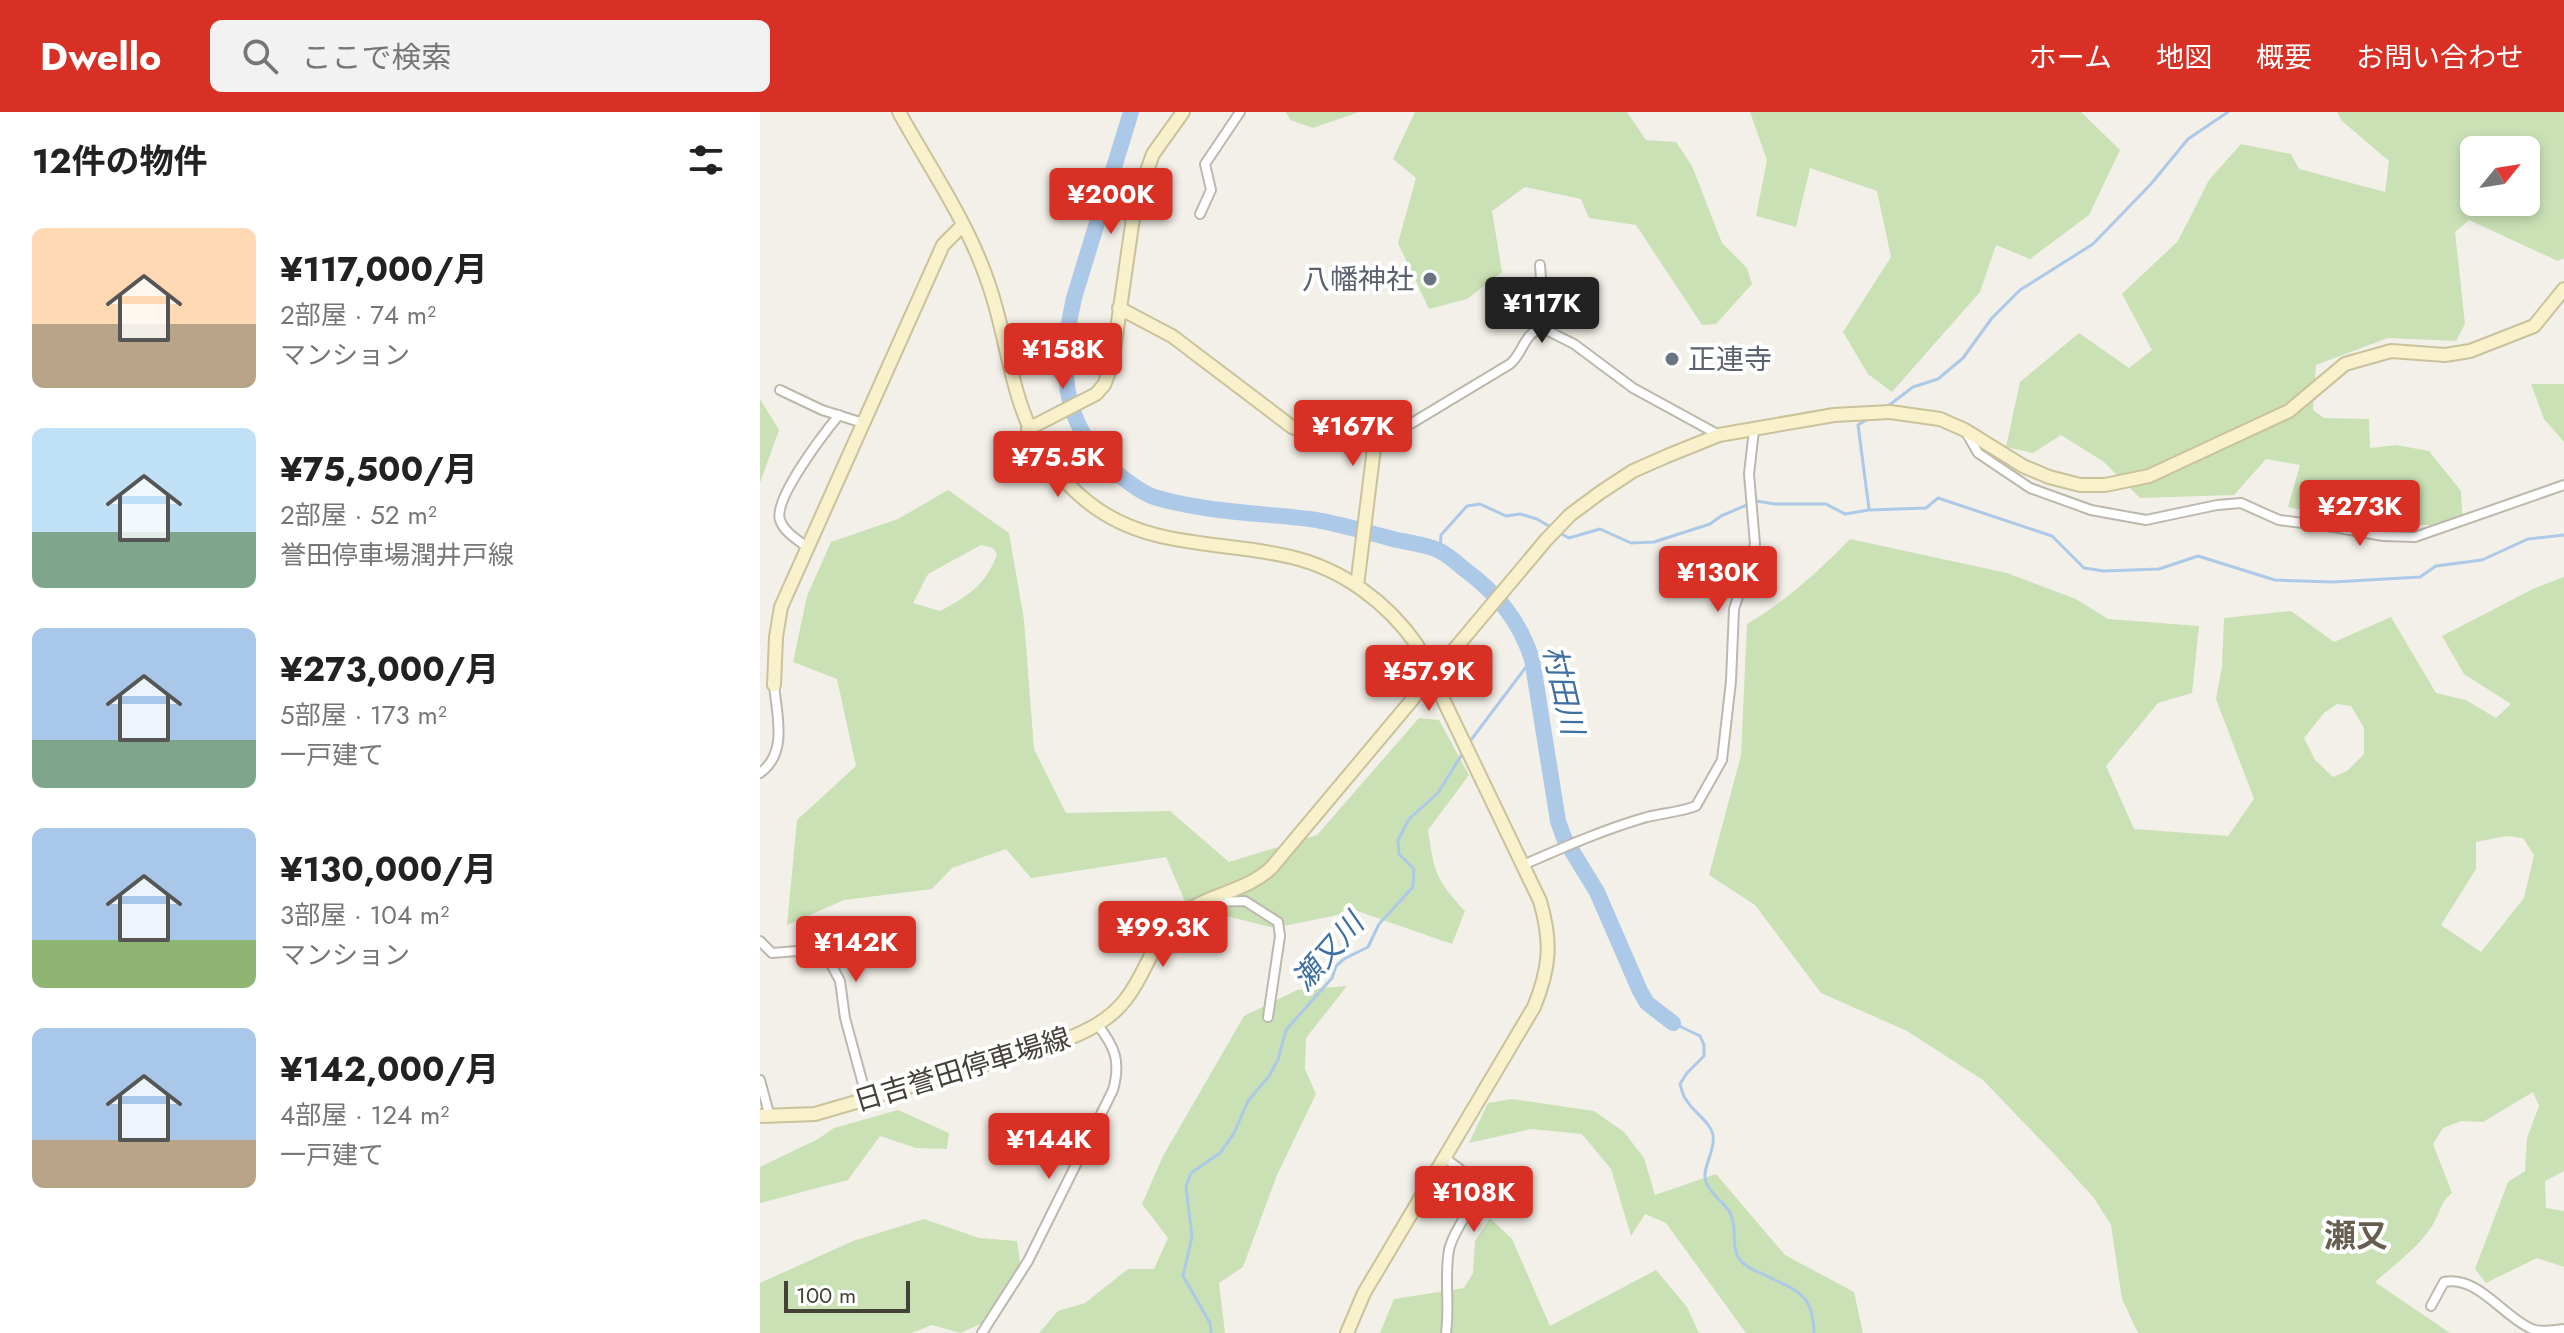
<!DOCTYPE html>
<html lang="ja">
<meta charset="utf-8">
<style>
:root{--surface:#fff;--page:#f2f2f2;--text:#222;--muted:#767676;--accent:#d93025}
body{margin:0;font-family:Jost,"Noto Sans JP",sans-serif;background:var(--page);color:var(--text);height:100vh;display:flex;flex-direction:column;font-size:30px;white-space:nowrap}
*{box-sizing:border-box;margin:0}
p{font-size:26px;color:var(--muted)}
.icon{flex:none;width:44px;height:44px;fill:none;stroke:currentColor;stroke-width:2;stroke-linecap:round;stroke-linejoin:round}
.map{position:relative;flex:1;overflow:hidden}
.side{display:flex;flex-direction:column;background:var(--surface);width:760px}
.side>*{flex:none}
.needle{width:52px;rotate:60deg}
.fabs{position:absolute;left:1700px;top:24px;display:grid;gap:16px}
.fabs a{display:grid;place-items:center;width:80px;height:80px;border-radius:12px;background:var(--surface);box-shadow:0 4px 12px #0003;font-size:40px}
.scale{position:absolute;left:24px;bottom:20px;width:126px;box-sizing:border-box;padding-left:8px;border:4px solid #444138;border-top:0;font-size:22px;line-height:28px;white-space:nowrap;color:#444138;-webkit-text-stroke:6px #fff;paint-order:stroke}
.price{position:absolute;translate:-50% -68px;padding:0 18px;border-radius:8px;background:var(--accent);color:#fff;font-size:26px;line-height:52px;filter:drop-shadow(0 2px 4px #0008)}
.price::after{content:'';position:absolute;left:50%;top:48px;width:24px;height:18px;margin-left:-12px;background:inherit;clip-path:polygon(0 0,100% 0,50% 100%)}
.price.selected{background:#222;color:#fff}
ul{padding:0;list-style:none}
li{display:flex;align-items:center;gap:24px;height:200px;padding:0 32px}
li span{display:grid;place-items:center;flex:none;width:224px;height:160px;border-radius:12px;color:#555}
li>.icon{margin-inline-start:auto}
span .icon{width:96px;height:96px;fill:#fffc;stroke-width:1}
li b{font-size:34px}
h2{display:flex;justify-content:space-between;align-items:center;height:96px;padding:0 32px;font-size:34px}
header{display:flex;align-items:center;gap:48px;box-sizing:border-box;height:112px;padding:0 40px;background:var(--accent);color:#fff}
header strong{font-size:38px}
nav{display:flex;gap:44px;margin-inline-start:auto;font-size:28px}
.search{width:560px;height:72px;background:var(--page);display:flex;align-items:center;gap:20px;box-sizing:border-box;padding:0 28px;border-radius:12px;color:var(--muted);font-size:30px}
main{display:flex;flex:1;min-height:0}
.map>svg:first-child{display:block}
.green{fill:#cae1b6;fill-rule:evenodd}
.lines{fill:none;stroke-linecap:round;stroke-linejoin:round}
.stream{stroke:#acc9e7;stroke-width:3}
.river{stroke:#acc9e7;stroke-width:16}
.street-casing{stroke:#bcb8ac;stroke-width:12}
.secondary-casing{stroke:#c9c29b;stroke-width:16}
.street{stroke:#fff;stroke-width:8}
.secondary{stroke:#f8f1cc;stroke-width:12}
.worship-dot{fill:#6b7280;stroke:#fff;stroke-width:3}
.labels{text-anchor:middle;stroke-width:8;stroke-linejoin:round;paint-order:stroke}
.worship-label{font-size:28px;fill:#5b616d;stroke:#fff;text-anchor:end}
.street-label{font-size:28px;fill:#444138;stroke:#fff}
.water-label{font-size:30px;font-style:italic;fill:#3e6fa3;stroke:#fff}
.quarter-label{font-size:32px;font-weight:bold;fill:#665f50;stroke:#fff}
</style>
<header>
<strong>Dwello</strong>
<div class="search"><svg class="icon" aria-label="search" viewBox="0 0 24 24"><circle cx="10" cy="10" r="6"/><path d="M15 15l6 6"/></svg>ここで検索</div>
<nav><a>ホーム</a><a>地図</a><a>概要</a><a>お問い合わせ</a></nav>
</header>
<main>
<section class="side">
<h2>12件の物件<svg class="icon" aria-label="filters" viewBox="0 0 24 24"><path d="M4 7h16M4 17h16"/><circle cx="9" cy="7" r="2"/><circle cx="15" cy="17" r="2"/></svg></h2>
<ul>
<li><span style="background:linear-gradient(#ffd9b3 60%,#b9a48a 0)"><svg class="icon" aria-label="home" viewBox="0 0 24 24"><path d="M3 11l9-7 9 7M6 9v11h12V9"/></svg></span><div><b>¥117,000/月</b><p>2部屋 · 74 m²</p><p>マンション</p></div></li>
<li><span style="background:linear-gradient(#bfe0f5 65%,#7fa58c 0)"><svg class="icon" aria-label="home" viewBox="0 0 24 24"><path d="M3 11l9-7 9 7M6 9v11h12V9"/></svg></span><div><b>¥75,500/月</b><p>2部屋 · 52 m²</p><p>誉田停車場潤井戸線</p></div></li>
<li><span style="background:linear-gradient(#a9c7e8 70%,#7fa58c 0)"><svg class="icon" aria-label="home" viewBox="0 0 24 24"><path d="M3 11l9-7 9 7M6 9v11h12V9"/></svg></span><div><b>¥273,000/月</b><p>5部屋 · 173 m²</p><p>一戸建て</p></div></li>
<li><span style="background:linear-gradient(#a9c7e8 70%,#8fb573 0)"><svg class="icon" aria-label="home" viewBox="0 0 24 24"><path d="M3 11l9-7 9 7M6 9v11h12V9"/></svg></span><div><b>¥130,000/月</b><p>3部屋 · 104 m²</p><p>マンション</p></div></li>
<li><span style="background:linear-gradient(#a9c7e8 70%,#b9a48a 0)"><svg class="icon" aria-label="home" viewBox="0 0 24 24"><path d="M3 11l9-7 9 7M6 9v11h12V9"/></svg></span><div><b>¥142,000/月</b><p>4部屋 · 124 m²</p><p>一戸建て</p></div></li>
</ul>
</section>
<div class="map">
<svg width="1804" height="1221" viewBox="0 0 1804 1221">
<rect width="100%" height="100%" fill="#f2f0e8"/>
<path class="green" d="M526 0H599L553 16 530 8Z
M655 0H867L886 28 916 30 932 54 962 131 987 156 992 172 956 212 942 213 876 113 829 106 821 87 765 75 732 99 742 160 707 187 669 197 638 131 656 66 633 47Z
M990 0H1321L1360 38 1329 103 1270 147 1236 133 1220 180 1132 280 1108 262 1083 220 1131 145 1117 79 1050 56 1036 115 996 104 1007 48Z
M1577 0H1804V146L1798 149 1709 108 1695 120 1705 212 1696 229 1628 226 1556 253 1553 298 1564 306 1609 307 1610 336 1636 333 1669 339 1701 379 1703 413H1623L1528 395 1540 353 1506 347 1474 383 1380 386 1344 350 1301 323 1273 341 1246 335 1260 270 1319 221 1369 256 1392 238 1362 182 1418 129 1449 68 1481 32 1531 42 1539 57 1625 80 1629 49 1582 9ZM1714 38H1766V90H1714Z
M1771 272H1804V330L1784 307Z
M0 287 19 318 0 371Z
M188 378 249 421 264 508 274 637 306 701 410 699 469 750 557 723 659 606 679 608 709 663 668 718C674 760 676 768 705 799L692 832 597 799 514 816 427 794 406 745 271 766 246 737 192 756 172 777 84 788 27 813 37 708 96 654 77 567 33 550 47 484 71 430 138 407ZM221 433 233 436 237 442C227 472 207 485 180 499L153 491 168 462Z
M1090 427 1247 461 1316 487 1348 507 1439 514 1432 581 1398 591 1346 654 1374 717 1468 724 1494 687 1456 587 1462 555 1464 506 1531 499 1574 530 1631 505 1676 581 1706 588 1736 606 1751 592 1704 562 1682 524 1775 476 1804 465V1059L1785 1069 1786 1096 1804 1099V1155L1777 1146 1726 1171 1715 1157 1748 1070 1765 1059 1767 1026 1779 994 1773 980 1723 1010 1701 1009 1683 1016 1673 1032 1692 1081C1680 1090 1680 1102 1672 1114 1658 1136 1634 1153 1615 1170L1690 1221H1378L1362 1187 1351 1113 1334 1086 1295 1043 1223 968 1147 919 1061 881 995 793 949 763 981 643 987 512C1026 489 1059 459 1090 427ZM1577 592 1591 594 1604 616V642L1587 659 1573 665 1555 648 1544 626 1564 601ZM1746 724 1763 726 1774 743 1764 786 1721 840 1681 813 1716 757V730Z
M587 874 546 926 545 957 556 982 517 1063 483 1155 459 1171 465 1221H279L298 1199 325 1191 368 1157H394L408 1126 382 1092 403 1044 484 904 537 878Z
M752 987 834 999 864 1020 884 1046 895 1083 956 1062 1025 1143 1094 1180 1103 1221H986L906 1111 885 1102 871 1124 851 1057 822 1022 771 1017 709 1031 728 991Z
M138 998 189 1021 187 1037 156 1036 120 1024 88 1068 0 1091V1055L58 1027 74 1016Z
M730 1106 752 1127 790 1214 896 1158 927 1195 939 1221H620L634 1187 704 1176 713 1161 715 1129Z
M164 1107 219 1126 257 1129 262 1162 225 1210 200 1221 172 1213 151 1221H0V1171L93 1129Z"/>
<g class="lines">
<path class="stream" d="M1128 294 1153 275 1178 267 1203 246 1232 206 1260 178 1333 132 1391 72 1428 27 1468 0
M1108 307 1098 313 1109 397
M800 421 809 426 840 417 871 431 894 430 950 412 961 404 996 389 1015 392H1066L1085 402 1109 398 1166 396 1178 386 1292 424 1324 456 1344 459 1399 457 1438 444 1515 468 1573 470 1660 465 1676 454 1722 448 1768 427 1804 423
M680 439 681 423 707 394 720 392 746 404 760 402 777 407 794 417
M708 632 772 547
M913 911 940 924 944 933V944L927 961 920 972C922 978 923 985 927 989 934 1001 950 1009 953 1023 956 1039 941 1056 946 1070 952 1086 971 1093 973 1110 976 1124 971 1139 982 1150 987 1156 996 1159 1003 1162 1036 1179 1053 1180 1054 1221
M451 1221 450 1211 423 1164 432 1125 426 1074 431 1061 460 1041 473 1023 488 989 509 964 518 948 526 918 572 866 576 854 584 847 608 835 619 812 653 775 654 757 639 742 638 728 649 707 678 681 704 639"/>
<path class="river" d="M371 0 314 186C299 252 299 310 354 359 365 368 380 380 394 385 444 400 499 401 550 407 578 411 606 420 633 427 648 431 666 432 680 439 688 443 697 451 704 457 737 481 759 508 772 547L798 709 804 726 837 780 880 879 887 891 913 911"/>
<defs>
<path id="street" d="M440 102 451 78 445 52 480 0
M780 153 784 206 782 216
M20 278 62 298 103 311
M1207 322 1218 341 1270 376 1331 398 1386 408 1457 393 1481 391 1519 408 1574 415 1623 424 1655 425 1804 373
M615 328 652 311 750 252C764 240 763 222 782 216L814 232 873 276 959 323
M47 435C38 428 24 420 20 408 13 387 65 320 79 303
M0 661C28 641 17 604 14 573
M763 753C804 735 845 717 887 705 904 701 920 700 936 694L962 648 971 569 974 497 995 432 989 362 994 318
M450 790 485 789 518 810 520 824 508 905
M0 829 12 841 50 838 70 850 80 869 85 906 107 987
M0 968 10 1005
M685 1046C691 1051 700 1056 705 1062 727 1087 693 1114 689 1138 684 1166 690 1193 686 1221
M1671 1194 1684 1170C1718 1163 1743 1205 1772 1217 1782 1221 1794 1218 1804 1217
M222 1221 268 1149 353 978C361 949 355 935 337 912"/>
<path id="secondary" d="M139 0C167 51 201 100 222 154 258 244 244 324 329 391 389 438 461 428 531 445 582 457 627 490 657 533L780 789C792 830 790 856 774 895L604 1181 587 1221
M359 196 412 224 532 315 556 324 615 328 597 474
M268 317 336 282 344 273 352 252 375 92 393 42 423 0
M14 573 16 525 21 495 183 133 203 113
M0 1004 55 1002 288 934C317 924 347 912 366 887 389 857 391 827 425 801 451 781 488 779 512 755L786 428 810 403 841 380 873 359 907 344 959 323 1074 303 1130 300 1180 307 1205 318 1263 354 1289 365 1320 373H1345L1389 364 1529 299 1585 252 1631 239 1685 243 1710 239 1774 214 1804 177"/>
</defs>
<use href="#street" class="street-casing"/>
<use href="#secondary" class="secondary-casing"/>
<use href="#street" class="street"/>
<use href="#secondary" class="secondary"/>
</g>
<g class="worship-dot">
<circle cx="670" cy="167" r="8"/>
<circle cx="912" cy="247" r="8"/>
</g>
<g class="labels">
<g class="worship-label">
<text x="654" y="177">八幡神社</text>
<text x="928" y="257" text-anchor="start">正連寺</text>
</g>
<g class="street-label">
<text transform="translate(202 957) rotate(-17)" y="10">日吉誉田停車場線</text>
</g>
<g class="water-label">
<text transform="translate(803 578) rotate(77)" y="10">村田川</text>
<text transform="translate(568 840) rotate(-49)" y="10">瀬又川</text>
</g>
<g class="quarter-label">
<text x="1596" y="1135">瀬又</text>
</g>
</g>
</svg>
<div class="fabs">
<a><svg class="needle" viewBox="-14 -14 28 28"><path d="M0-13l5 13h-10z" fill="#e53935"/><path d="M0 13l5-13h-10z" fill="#767676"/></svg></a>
</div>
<div class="scale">100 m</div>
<b class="price" style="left:351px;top:124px">¥200K</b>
<b class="price selected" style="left:782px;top:233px">¥117K</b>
<b class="price" style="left:303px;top:279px">¥158K</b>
<b class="price" style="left:593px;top:356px">¥167K</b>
<b class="price" style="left:298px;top:387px">¥75.5K</b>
<b class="price" style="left:1600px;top:436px">¥273K</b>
<b class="price" style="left:958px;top:502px">¥130K</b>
<b class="price" style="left:669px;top:601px">¥57.9K</b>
<b class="price" style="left:403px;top:857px">¥99.3K</b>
<b class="price" style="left:96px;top:872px">¥142K</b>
<b class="price" style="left:289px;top:1069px">¥144K</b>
<b class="price" style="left:714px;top:1122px">¥108K</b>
</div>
</main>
